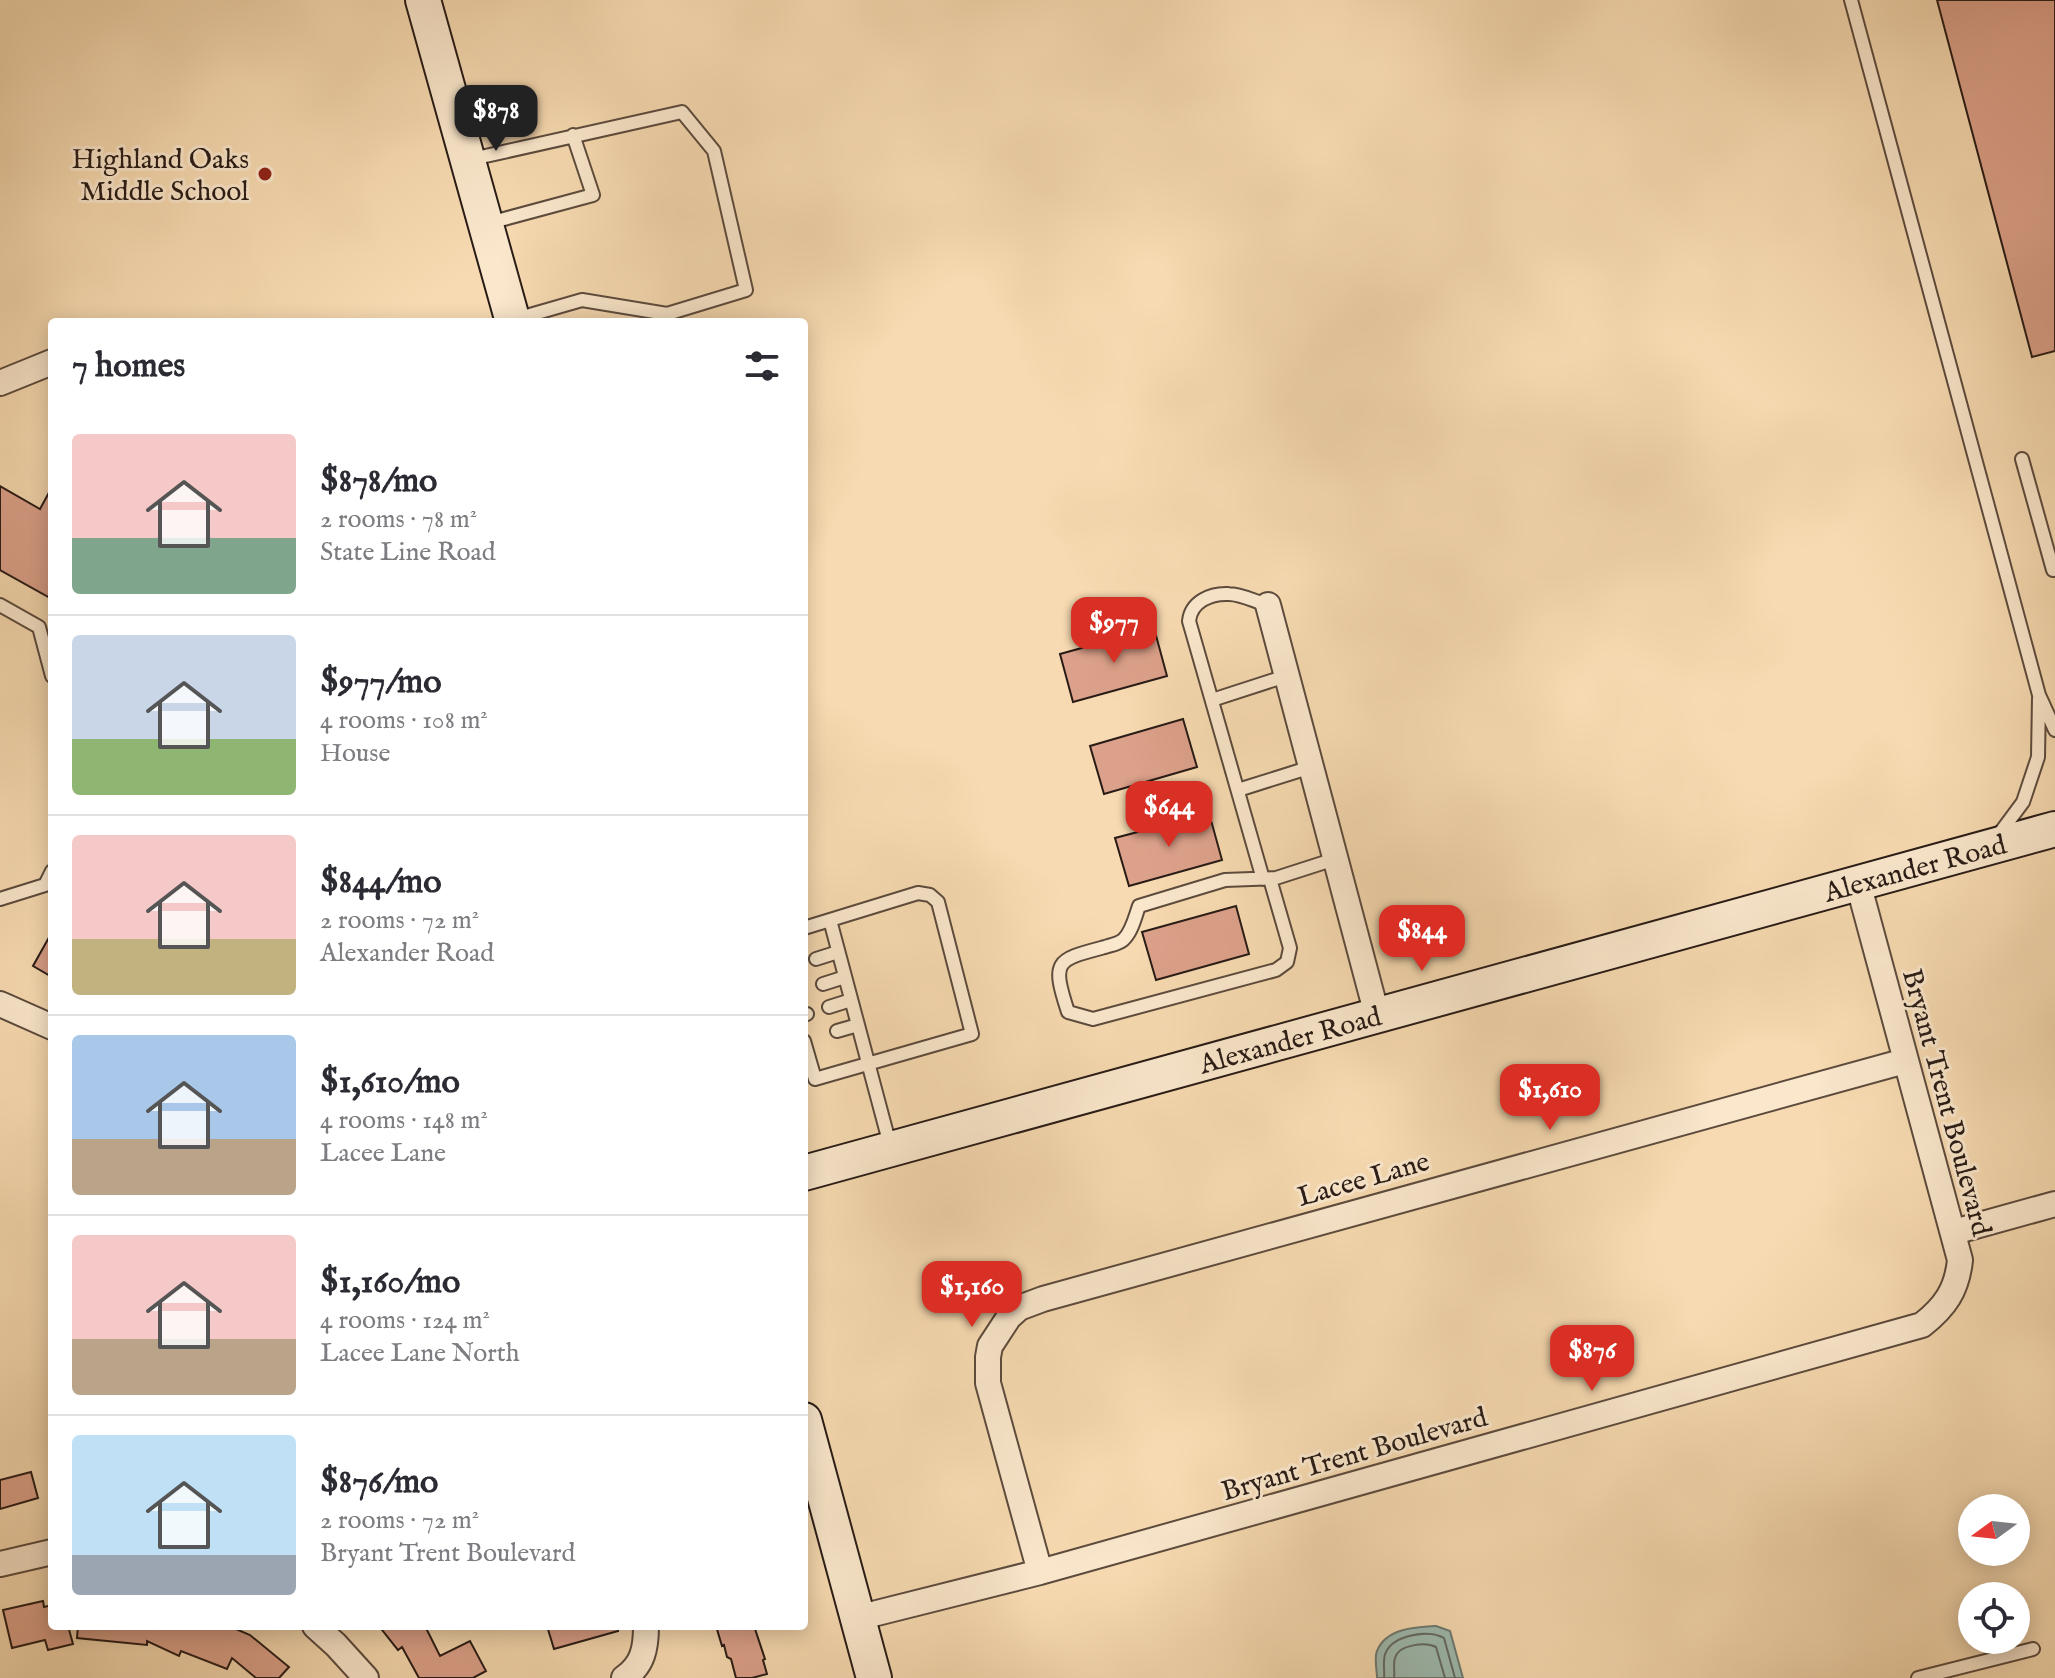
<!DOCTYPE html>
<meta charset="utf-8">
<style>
:root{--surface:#fff;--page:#f7f7f7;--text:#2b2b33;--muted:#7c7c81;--line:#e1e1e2;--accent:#d93025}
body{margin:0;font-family:"IM FELL English",serif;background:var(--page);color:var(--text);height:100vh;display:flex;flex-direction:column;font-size:30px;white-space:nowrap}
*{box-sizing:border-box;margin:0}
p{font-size:26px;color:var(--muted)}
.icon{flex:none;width:44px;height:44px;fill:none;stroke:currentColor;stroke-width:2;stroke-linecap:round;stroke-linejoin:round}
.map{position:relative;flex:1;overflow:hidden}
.sheet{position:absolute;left:48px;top:318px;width:760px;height:1312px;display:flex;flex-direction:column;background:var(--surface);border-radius:8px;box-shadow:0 4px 20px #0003}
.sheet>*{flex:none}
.needle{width:52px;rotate:255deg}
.controls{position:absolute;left:1958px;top:1494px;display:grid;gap:16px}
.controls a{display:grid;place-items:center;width:72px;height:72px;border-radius:50%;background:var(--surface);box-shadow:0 4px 20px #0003;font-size:40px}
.price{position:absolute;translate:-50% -68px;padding:0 18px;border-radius:16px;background:var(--accent);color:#fff;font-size:26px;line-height:52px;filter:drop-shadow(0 2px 4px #0008)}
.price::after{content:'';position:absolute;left:50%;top:48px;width:24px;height:18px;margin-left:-12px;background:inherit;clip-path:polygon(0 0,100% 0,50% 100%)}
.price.current{background:#222;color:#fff}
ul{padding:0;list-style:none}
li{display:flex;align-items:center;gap:24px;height:200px;padding:0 24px}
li+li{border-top:2px solid var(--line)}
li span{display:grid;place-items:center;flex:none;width:224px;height:160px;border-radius:8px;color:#555}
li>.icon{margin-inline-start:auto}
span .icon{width:96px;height:96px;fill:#fffc;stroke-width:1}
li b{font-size:34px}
h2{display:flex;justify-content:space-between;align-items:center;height:96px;padding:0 24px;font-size:34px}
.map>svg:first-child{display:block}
.water{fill:#9dbab0;stroke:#6e7a72;stroke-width:2}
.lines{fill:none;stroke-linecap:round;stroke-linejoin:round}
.shore{stroke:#626a63;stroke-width:2}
.building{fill:#dca18a;stroke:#281b16;stroke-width:2}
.lane-casing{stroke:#5c4b3d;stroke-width:16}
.street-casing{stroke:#5c4b3d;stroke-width:28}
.secondary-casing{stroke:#281b16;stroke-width:38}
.lane{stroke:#fae7cc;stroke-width:12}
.street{stroke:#fae7cc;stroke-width:24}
.secondary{stroke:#fae7cc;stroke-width:34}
.poi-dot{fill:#8f2418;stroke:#fae7cc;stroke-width:3}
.labels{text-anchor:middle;stroke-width:6;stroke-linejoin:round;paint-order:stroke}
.poi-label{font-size:28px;fill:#281b16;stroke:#fae7cc;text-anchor:end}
.street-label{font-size:28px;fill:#281b16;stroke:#fae7cc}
</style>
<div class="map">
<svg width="2055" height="1678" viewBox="0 0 2055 1678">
<rect width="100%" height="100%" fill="#f7dab1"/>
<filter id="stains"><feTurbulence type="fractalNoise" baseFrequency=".0025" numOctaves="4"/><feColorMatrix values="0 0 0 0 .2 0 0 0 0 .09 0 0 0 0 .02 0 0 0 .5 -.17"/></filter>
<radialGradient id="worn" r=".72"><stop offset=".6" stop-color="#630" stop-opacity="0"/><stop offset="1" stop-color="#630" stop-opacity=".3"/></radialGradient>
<path class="water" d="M1436 1626 1450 1631 1463 1678H1377C1377 1670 1374 1658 1377 1651 1386 1628 1416 1627 1436 1626Z"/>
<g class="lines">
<path class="shore" d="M1384 1678C1385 1670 1382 1659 1386 1652 1394 1635 1429 1629 1444 1638L1455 1678
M1394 1678C1395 1672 1393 1663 1395 1658 1399 1644 1426 1642 1436 1647L1445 1678"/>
</g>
<path class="building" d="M1937 0H2055V351L2032 357Z
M0 486 40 509 52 487V599L0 570Z
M1154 628 1167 676 1073 702 1060 654Z
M1183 719 1197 767 1104 794 1090 746Z
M1209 813 1222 860 1129 886 1115 838Z
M1236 906 1249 954 1156 980 1142 932Z
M52 932V977L33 966Z
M31 1472 38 1498 0 1509V1480Z
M43 1601 44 1607 52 1605V1626H68L73 1644 48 1650 45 1640 12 1648 3 1610Z
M78 1626H229L250 1635 289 1667 279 1678H256L232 1658 227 1669 181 1651 179 1656 147 1641V1645L77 1638Z
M379 1626H425L440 1656 470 1641 486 1671 473 1678H419L402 1647 398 1650Z
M547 1626H617L618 1631 554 1649Z
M716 1626H754L765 1659 763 1660 767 1674 752 1678H736L731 1659 727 1657 724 1645 722 1646Z"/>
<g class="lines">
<defs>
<path id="lane" d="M1851 0 2039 695 2055 730
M472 159 682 112 714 151 746 290 667 314 582 300 516 319
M489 223 593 195 573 135
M2022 459 2053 570
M0 605 39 627 52 676
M1212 700 1286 676
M1238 790 1311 767
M1997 837 2023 802 2038 757 2039 698
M1263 879 1189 621C1191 602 1210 593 1229 594 1241 594 1256 602 1268 605
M1270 879 1290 948 1287 962 1276 970 1093 1019 1068 1012C1051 960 1056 960 1105 947 1111 945 1118 944 1123 940 1132 932 1135 917 1139 906L1225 880 1276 878 1335 859
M0 899 45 885 52 871
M830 920 890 1145
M804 928 918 893 930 895 938 902 972 1034 815 1079 804 1041
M816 959 838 952
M823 984 845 977
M829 1007 851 1000
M804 1015 807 1014
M837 1031 858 1025
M1918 1678 2033 1649"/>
<path id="street" d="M0 383 52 362
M1268 605 1377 1015
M0 1004 52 1027
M1954 1232 2055 1204
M0 1564 52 1552
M1040 1572 988 1383V1357L990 1346 1009 1317 1019 1308 1043 1299 1905 1061
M857 1618 1040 1572 1922 1325C1945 1307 1957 1290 1960 1260L1858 883
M315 1626 336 1645 366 1678
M624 1678C643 1665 646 1648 646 1626"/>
<g id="secondary">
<path d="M423 0 513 322"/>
<path id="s1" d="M804 1173 2055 829"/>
<path d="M804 1420 874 1678"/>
</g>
</defs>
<use href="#lane" class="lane-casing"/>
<use href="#street" class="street-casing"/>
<use href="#secondary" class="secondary-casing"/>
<use href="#lane" class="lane"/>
<use href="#street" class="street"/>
<use href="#secondary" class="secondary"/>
</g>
<circle class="poi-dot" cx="265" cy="174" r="8"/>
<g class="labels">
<g class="poi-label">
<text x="249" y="168">Highland Oaks<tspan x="249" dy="32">Middle School</tspan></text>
</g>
<g class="street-label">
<text dy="10" stroke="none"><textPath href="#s1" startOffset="1152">Alexander Road</textPath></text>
<text dy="10" stroke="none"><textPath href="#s1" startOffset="504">Alexander Road</textPath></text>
<text transform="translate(1948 1102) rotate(75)" y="10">Bryant Trent Boulevard</text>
<text transform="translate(1363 1178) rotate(-16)" y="10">Lacee Lane</text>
<text transform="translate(1354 1453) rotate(-16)" y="10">Bryant Trent Boulevard</text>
</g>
</g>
<rect width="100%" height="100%" filter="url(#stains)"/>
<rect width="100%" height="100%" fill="url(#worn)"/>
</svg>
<div class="controls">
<a><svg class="needle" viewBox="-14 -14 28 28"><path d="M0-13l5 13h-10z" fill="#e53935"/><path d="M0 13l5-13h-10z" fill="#7c7c81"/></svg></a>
<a><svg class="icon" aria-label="locate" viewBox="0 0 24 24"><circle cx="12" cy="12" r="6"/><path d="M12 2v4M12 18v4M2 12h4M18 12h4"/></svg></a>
</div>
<b class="price current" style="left:496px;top:153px">$878</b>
<b class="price" style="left:1114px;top:665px">$977</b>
<b class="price" style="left:1169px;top:849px">$644</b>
<b class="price" style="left:1422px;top:973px">$844</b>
<b class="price" style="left:1550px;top:1132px">$1,610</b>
<b class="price" style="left:972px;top:1329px">$1,160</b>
<b class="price" style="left:1592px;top:1393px">$876</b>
<section class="sheet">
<h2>7 homes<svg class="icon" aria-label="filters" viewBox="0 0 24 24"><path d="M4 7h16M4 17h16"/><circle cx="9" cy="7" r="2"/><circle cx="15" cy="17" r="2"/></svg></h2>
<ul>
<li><span style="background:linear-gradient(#f6c9c9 65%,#7fa58c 0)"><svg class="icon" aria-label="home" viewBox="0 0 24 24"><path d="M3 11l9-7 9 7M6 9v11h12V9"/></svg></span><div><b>$878/mo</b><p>2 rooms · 78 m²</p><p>State Line Road</p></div></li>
<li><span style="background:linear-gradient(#c9d6e8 65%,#8fb573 0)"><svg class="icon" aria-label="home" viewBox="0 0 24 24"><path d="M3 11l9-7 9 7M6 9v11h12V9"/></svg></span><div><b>$977/mo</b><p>4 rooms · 108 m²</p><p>House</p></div></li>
<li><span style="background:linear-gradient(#f6c9c9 65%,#c2b280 0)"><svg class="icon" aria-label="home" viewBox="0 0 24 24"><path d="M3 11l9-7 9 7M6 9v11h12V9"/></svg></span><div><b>$844/mo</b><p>2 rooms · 72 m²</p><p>Alexander Road</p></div></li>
<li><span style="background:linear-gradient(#a9c7e8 65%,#b9a48a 0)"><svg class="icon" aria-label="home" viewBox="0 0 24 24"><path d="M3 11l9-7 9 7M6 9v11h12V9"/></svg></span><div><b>$1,610/mo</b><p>4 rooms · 148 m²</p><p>Lacee Lane</p></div></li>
<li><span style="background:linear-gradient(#f6c9c9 65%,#b9a48a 0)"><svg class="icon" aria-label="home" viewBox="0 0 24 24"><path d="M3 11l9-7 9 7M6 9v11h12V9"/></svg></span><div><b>$1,160/mo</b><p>4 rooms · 124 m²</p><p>Lacee Lane North</p></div></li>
<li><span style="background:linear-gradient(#bfe0f5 75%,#9aa5b1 0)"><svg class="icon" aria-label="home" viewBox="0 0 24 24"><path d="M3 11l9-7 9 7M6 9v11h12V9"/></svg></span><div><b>$876/mo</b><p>2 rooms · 72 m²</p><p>Bryant Trent Boulevard</p></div></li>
</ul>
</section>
</div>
